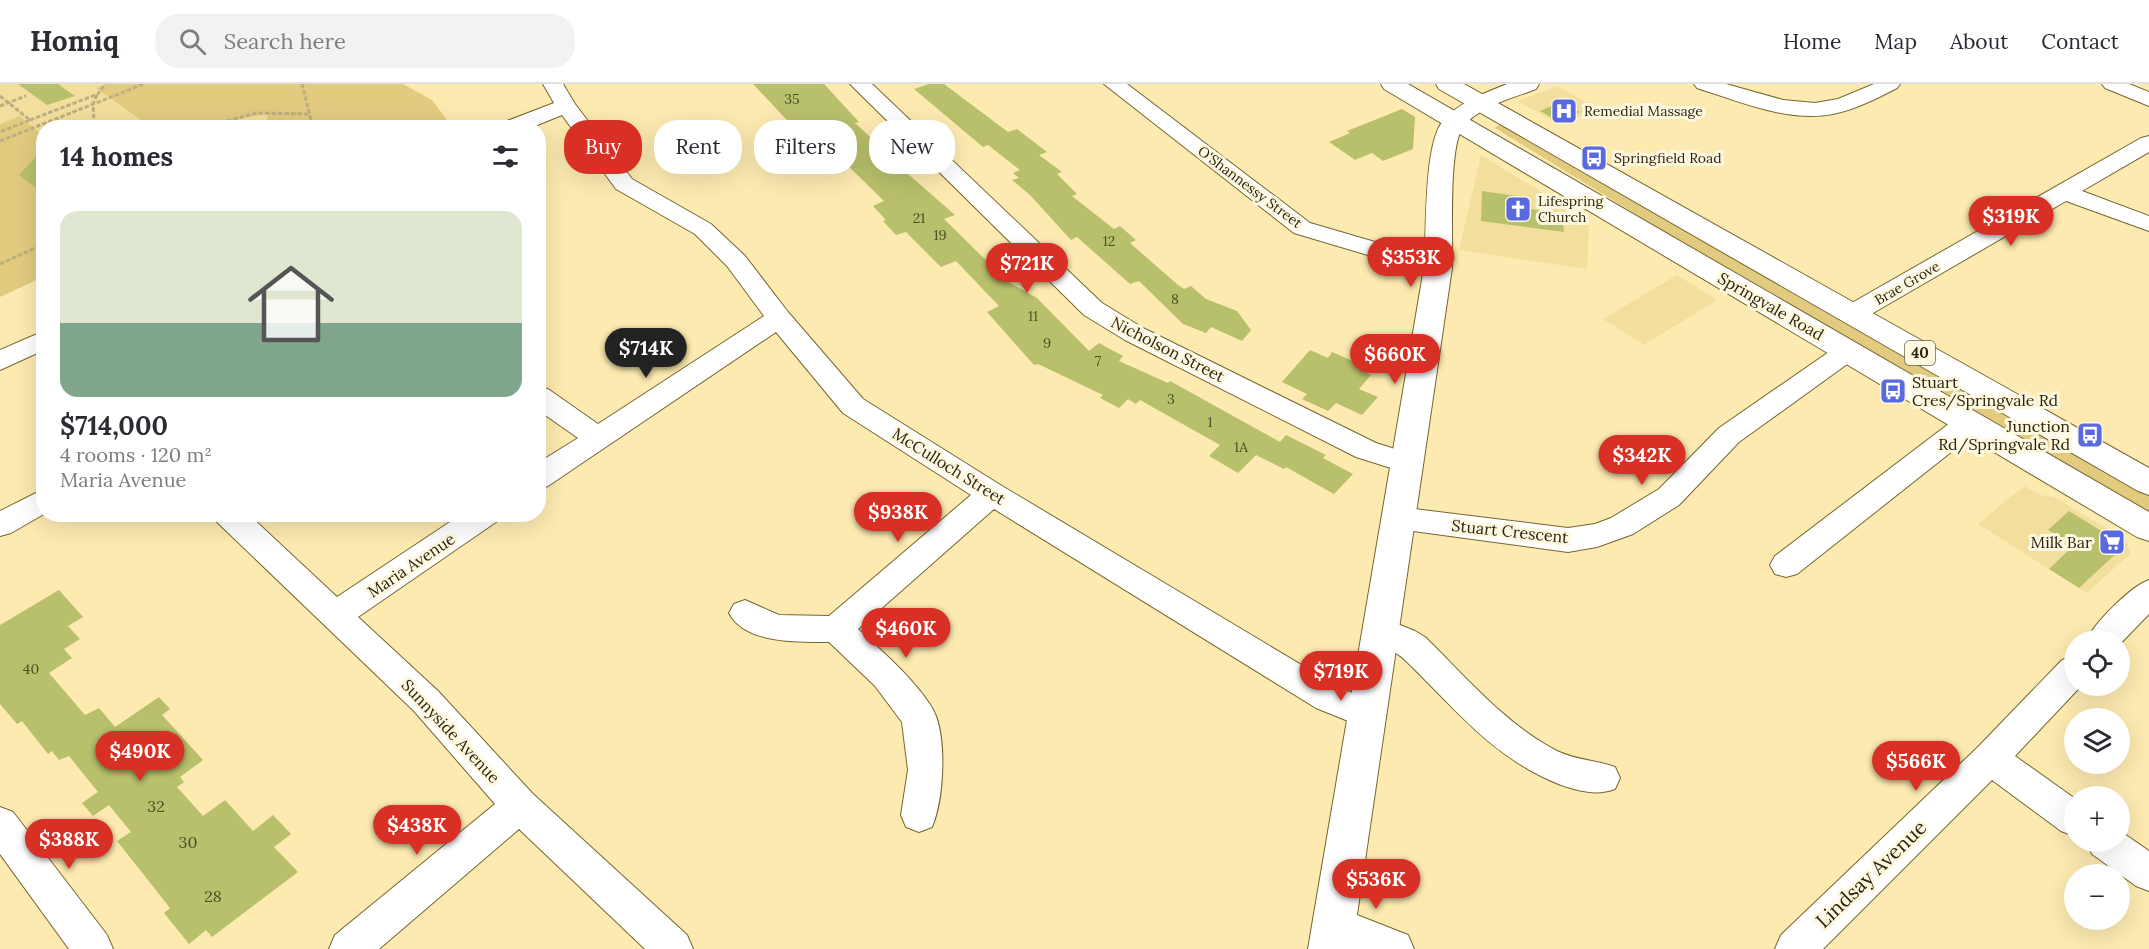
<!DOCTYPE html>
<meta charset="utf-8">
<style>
:root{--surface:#fff;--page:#f2f2f3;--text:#2b2b33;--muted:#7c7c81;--line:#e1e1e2;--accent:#d93025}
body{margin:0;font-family:Lora,serif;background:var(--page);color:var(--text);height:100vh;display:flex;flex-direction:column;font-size:22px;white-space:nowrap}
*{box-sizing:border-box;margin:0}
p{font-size:20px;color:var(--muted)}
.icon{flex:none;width:33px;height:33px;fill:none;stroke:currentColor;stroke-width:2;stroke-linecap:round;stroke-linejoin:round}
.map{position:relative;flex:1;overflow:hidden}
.drawer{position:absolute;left:36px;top:36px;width:510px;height:402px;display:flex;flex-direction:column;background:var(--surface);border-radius:24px;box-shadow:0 6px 24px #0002}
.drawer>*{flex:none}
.banner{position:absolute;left:564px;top:36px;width:570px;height:54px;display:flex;gap:12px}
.tools{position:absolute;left:2064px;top:546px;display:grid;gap:12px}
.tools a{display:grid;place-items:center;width:66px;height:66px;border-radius:50%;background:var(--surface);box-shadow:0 6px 24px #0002;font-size:30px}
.price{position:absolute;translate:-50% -51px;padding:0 14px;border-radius:21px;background:var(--accent);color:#fff;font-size:20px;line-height:39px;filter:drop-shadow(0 2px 3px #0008)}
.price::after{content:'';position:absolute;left:50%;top:36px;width:18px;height:14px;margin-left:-9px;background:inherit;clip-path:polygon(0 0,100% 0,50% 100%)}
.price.selected{background:#222;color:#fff}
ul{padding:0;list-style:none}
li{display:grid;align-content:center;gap:12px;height:318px;padding:0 24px}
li+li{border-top:2px solid var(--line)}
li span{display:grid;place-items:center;height:186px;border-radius:18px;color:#555}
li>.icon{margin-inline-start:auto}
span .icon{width:108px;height:108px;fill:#fffc;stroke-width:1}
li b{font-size:26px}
h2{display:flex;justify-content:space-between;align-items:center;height:72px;padding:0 24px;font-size:26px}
.tag{padding:0 21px;border-radius:24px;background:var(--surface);box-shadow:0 6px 24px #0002;font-size:21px;line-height:54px}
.tag.selected{background:var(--accent);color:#fff}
header{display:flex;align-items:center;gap:36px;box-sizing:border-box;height:84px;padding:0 30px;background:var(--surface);border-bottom:2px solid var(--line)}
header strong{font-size:28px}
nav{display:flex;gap:33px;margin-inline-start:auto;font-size:21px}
.search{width:420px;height:54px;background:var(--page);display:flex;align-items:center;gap:15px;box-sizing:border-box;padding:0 21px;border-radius:24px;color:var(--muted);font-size:22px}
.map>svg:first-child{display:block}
.built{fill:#f3df9d}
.green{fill:#e2cb7f}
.building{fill:#b8c06b}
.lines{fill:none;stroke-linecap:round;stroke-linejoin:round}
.minor-casing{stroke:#76662f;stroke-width:2}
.major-casing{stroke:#76662f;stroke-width:2}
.highway-casing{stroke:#76662f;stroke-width:2}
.path{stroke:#bdaf7f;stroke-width:3;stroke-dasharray:4.5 2;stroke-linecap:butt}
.minor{fill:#fff;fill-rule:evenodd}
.major{fill:#fff;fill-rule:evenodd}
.highway{fill:#fff;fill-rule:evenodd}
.labels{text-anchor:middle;stroke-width:6;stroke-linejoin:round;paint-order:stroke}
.number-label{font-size:14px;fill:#4f4c25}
.far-poi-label{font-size:14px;fill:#2c250e;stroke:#fff8e1;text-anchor:start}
.far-street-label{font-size:14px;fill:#2c250e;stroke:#fff8e1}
.shield{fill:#fff8e1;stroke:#6b644d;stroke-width:1.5}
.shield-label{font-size:15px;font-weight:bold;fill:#2c250e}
.street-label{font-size:16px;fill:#2c250e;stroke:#fff8e1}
.poi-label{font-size:16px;fill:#2c250e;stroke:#fff8e1;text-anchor:end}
.near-number-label{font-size:16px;fill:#4f4c25}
.near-street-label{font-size:20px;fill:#2c250e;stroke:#fff8e1}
</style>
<header>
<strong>Homiq</strong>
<div class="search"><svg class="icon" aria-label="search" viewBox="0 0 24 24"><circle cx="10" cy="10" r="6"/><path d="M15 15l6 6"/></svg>Search here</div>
<nav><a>Home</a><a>Map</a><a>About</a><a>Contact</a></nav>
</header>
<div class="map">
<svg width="2149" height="865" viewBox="0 0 2149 865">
<rect width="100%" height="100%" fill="#fceab0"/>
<path class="built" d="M0 0H107L97 4 151 43 44 44 43 52 20 32 0 40Z
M1557 2 1598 25 1559 41 1518 17Z
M269 30 265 43H191Z
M1481 71 1589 137 1587 185 1459 166Z
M1677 191 1717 216 1644 261 1603 235Z
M2024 402 2040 411 2054 413 2126 456 2131 469 2087 509 1978 440Z"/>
<path class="green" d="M107 0H403L432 16 452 43H265L268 30 191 43H151L96 4Z
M20 32 43 52V193L0 213V40Z
M1500 40 2149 410V432L1753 202 1495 44Z"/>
<path class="building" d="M18 0H58L75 12 47 21Z
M753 0H824L859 38 855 39 879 61 876 62 955 131 944 135 996 186 991 188 1037 214 1089 267 1099 259 1123 272 1119 277 1168 299 1170 297 1280 358 1286 351 1326 371 1323 374 1353 390 1334 410 1286 383 1284 385 1256 371 1238 389 1209 372 1220 361 1140 316 1136 320 1128 315 1119 324 1100 314 1103 311 1038 280 1034 281 987 228 999 222 956 177 941 183 906 148 896 151 883 137 886 136 873 122 884 117 841 75 823 81 811 68 815 66Z
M929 0H944L1008 48 1017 45 1047 68 1039 71 1062 88 1057 90 1077 110 1072 112 1114 145 1120 142 1136 156 1130 159 1178 201 1184 205 1191 202 1206 215 1237 227 1251 246 1242 257 1211 243 1206 249 1183 240 1139 197 1130 200 1077 153 1071 156 1030 111 1012 96 1019 94 1013 89 1020 86 988 61 983 63 914 5Z
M1561 18 1580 28 1559 38 1540 27Z
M1402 25 1415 33 1413 65 1383 77 1372 69 1355 76 1329 58 1350 49 1347 47Z
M44 64V110L19 91Z
M1482 107 1523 113V124L1562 129 1564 148 1481 137Z
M1310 266 1328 274 1332 268 1360 280 1357 285 1371 291 1359 305 1378 313 1362 331 1336 319 1328 327 1302 315 1307 310 1282 298Z
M2069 427 2116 456 2121 465 2079 504 2049 485 2073 462 2048 446Z
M59 506 83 533 68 542 80 555 64 565 72 574 49 589 85 631 99 624 115 643 159 613 170 625 162 631 203 676 180 693 184 698 177 703 203 732 225 716 253 747 273 731 291 750 274 763 298 788 212 853 206 846 189 860 164 829 170 824 117 757 131 748 109 721 93 732 82 719 98 708 69 672 59 676 52 667 48 670 22 637 17 640 0 620V541Z"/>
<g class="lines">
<defs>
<path id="minor" d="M543 0H563L575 20 632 95 711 140 745 172 788 228 863 315 1002 402 1340 604 1380 620 1385 630 1380 640 1368 645 1316 624 994 425 858 545C884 569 911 592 931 622 948 648 944 715 932 743L919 748 906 743 901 731 908 686 902 638 875 602 829 558C798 558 745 560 729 529L734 520 745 516 779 531 829 532 971 411 843 329 776 248 548 402 538 405V379L578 354 538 326V303L548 305 598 340 764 232 727 182 695 150 616 105 562 31 530 44H500L502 39 554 19Z
M850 0H872L1102 219 1143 244 1376 359 1417 372 1421 379 1417 386 1407 389 1356 373 1125 256 1084 231Z
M1104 0H1127L1310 139 1447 179 1450 184 1447 189 1438 192 1294 149Z
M1694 0H1726L1783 16 1815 19 1838 15 1874 0H1900L1897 4C1876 15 1856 25 1833 30 1788 39 1739 17 1697 4Z
M2102 0H2129L2149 8V22L2105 4Z
M2149 52V68L2082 107 2149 132V147L2066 117 1861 236 1852 238 1843 236 1839 230 1843 224 2141 54Z
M44 247V266L0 286V266Z
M1848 258 1857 261 1861 267 1857 273 1739 358 1679 421 1633 450 1597 463 1568 468 1398 445 1387 442 1383 434 1387 426 1398 423 1568 444 1595 440 1611 434 1659 405 1719 344 1839 261Z
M1969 329 1979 332 1983 339 1979 346 1797 490 1786 493 1775 490 1770 481 1775 472 1959 332Z
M44 405V430L11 449 0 452V427Z
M213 430H248L337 513 462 430H500L496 438 358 533 438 607 533 710 687 851 693 865H645L519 745 379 865H329L335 851 495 720 414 627 217 438Z
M2149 496V530L2120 560V556H2087C2094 539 2131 502 2149 496Z
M1380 533 1415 547 1425 553C1466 593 1505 640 1557 667 1575 676 1596 676 1615 683L1620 694 1615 705C1597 712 1579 707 1561 701 1492 674 1455 624 1404 575 1391 563 1372 562 1364 546L1369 537Z
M2074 572V602H2081L2015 672 2074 714V752L2061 747 1992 696 1823 865H1775L1781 851 1978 663 2062 576Z
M0 723 13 728 107 851 113 865H69L0 770Z
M2120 747 2149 767V807L2136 802 2092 770 2087 758H2120Z
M1334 822 1408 851 1414 865H1346L1320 854 1315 841 1320 828Z"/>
<path id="major" d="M1507 0H1539L1536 5C1513 14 1479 22 1463 43 1448 63 1453 155 1452 184L1352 865H1308L1424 184C1427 150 1423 61 1443 37 1459 18 1485 9 1507 0Z"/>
<path id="highway" d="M1381 0H1408L2149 428V457L2137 453 1384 5Z
M1436 0H1464L2149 384V411L2138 407 1439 5Z"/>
</defs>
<use href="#minor" class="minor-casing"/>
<use href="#major" class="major-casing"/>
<use href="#highway" class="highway-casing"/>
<path class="path" d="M302 0 313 44
M97 11 93 20 94 37 103 44
M0 12 30 36 0 48
M0 22 26 12
M30 36 98 10 105 0
M202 44 256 29 309 30
M0 57 144 0
M0 180 44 160"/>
<use href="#minor" class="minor"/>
<use href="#major" class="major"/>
<use href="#highway" class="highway"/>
</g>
<defs>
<symbol id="hospital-square" viewBox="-11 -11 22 22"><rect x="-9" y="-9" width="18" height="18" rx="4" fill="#5969e0" stroke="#fff8e1"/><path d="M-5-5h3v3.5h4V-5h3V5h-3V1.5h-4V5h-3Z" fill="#fff"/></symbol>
<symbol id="bus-square" viewBox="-11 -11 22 22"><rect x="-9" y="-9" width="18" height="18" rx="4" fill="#5969e0" stroke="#fff8e1"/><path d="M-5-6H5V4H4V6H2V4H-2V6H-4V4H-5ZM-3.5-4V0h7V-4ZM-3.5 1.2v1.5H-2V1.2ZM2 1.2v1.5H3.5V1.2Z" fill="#fff"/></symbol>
<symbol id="church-square" viewBox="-11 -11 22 22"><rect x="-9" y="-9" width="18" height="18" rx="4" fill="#5969e0" stroke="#fff8e1"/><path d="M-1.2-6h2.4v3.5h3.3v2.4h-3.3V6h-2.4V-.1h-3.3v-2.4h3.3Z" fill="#fff"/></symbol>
<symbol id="supermarket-square" viewBox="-11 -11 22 22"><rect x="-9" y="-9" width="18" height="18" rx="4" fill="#5969e0" stroke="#fff8e1"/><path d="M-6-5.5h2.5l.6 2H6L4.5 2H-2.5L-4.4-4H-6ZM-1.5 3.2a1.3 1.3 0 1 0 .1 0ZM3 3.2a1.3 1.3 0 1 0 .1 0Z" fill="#fff"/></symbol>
</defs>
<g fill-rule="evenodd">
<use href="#hospital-square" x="1549" y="12" width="30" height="30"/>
<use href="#bus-square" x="1579" y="59" width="30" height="30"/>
<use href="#church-square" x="1503" y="110" width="30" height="30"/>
<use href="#bus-square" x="1878" y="292" width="30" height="30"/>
<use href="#bus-square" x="2075" y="336" width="30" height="30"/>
<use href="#supermarket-square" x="2097" y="443" width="30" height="30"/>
</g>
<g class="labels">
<g class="number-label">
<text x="792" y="20">35</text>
<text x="919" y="139">21</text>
<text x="940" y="156">19</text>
<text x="1109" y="162">12</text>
<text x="1175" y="220">8</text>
<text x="1033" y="237">11</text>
<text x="1047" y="264">9</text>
<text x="1098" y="282">7</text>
<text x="1171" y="320">3</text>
<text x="1210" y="343">1</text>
<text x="1241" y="368">1A</text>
<text x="31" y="590">40</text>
</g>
<g class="far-poi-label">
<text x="1584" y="32">Remedial Massage</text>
<text x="1614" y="79">Springfield Road</text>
<text x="1538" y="122">Lifespring<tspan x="1538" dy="16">Church</tspan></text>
</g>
<g class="far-street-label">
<text transform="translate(1250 103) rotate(37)" y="5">O'Shannessy Street</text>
<text transform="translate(1907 199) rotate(-30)" y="5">Brae Grove</text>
</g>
<rect class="shield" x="1905" y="257" width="30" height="24" rx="4.5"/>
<g class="shield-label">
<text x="1920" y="274">40</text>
</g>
<g class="street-label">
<text transform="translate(1771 222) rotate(30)" y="6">Springvale Road</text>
<text transform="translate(1168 265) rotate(27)" y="6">Nicholson Street</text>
<text transform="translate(949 382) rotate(32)" y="6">McCulloch Street</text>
<text transform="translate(1510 447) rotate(6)" y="6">Stuart Crescent</text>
<text transform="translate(411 481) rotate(-34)" y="6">Maria Avenue</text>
<text transform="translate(451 647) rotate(47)" y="6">Sunnyside Avenue</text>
</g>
<g class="poi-label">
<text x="1912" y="304" text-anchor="start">Stuart<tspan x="1912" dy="18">Cres/Springvale Rd</tspan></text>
<text x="2070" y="348">Junction<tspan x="2070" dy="18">Rd/Springvale Rd</tspan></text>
<text x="2092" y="464">Milk Bar</text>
</g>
<g class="near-number-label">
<text x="156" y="728">32</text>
<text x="188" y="764">30</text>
<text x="213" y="818">28</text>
</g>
<g class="near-street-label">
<text transform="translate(1871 790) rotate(-44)" y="7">Lindsay Avenue</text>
</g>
</g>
</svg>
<div class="tools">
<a><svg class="icon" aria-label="locate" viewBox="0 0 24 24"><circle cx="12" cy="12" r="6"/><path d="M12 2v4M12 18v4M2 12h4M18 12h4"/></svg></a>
<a><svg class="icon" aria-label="layers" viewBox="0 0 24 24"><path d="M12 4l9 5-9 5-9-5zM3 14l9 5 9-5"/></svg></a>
<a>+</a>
<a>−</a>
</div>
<b class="price" style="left:2011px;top:163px">$319K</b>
<b class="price" style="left:1411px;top:204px">$353K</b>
<b class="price" style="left:1027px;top:210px">$721K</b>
<b class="price selected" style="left:646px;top:295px">$714K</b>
<b class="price" style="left:1395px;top:301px">$660K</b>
<b class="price" style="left:1642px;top:402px">$342K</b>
<b class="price" style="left:898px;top:459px">$938K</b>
<b class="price" style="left:906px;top:575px">$460K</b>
<b class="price" style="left:1341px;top:618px">$719K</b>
<b class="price" style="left:140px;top:698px">$490K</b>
<b class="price" style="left:1916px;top:708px">$566K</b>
<b class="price" style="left:417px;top:772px">$438K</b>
<b class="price" style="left:69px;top:786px">$388K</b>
<b class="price" style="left:1376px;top:826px">$536K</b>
<div class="banner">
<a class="tag selected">Buy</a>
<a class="tag">Rent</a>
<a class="tag">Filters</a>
<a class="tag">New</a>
</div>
<section class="drawer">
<h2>14 homes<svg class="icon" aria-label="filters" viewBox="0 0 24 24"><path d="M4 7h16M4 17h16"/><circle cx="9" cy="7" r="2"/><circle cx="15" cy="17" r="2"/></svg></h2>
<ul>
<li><span style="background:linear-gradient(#dfe7d0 60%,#7fa58c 0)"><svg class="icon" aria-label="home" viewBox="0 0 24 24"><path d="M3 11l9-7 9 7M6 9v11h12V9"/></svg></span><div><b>$714,000</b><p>4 rooms · 120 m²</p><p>Maria Avenue</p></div></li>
</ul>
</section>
</div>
